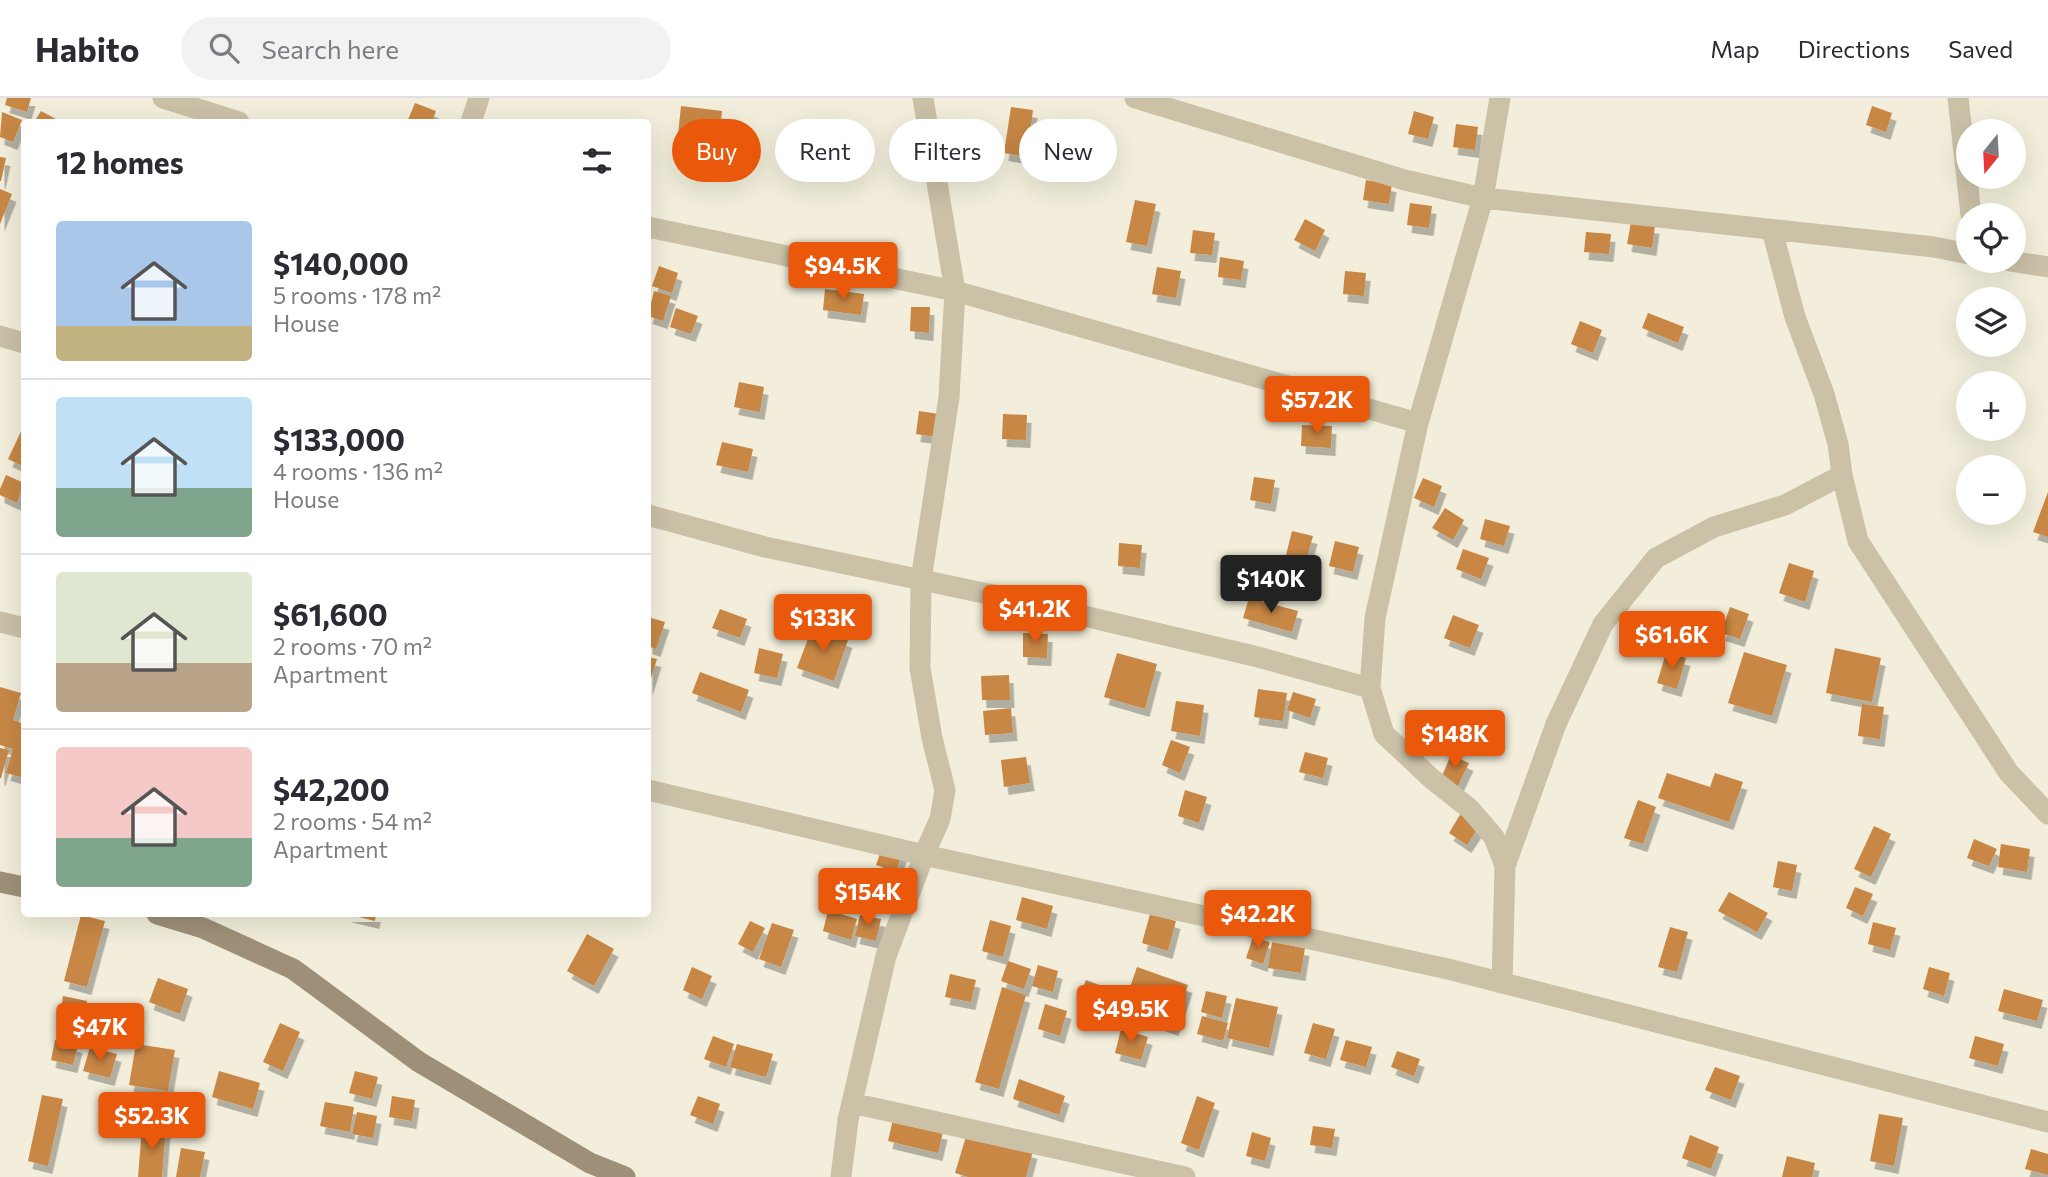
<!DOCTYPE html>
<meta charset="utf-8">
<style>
:root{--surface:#fff;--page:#f2f2f3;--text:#2b2b33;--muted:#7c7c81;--line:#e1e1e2;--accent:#ea580c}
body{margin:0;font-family:Commissioner,sans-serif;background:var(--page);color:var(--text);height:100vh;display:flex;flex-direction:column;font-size:26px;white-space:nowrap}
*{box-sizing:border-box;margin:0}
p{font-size:23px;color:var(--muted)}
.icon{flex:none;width:38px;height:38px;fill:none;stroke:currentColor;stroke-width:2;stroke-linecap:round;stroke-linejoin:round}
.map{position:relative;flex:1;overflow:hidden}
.drawer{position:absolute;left:21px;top:21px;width:630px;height:798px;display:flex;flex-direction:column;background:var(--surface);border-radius:7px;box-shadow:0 7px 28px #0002}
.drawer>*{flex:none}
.top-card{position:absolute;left:672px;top:21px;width:665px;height:63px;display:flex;gap:14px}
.needle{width:46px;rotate:198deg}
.buttons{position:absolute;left:1956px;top:21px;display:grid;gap:14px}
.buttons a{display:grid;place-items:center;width:70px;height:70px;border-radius:50%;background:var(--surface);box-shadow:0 7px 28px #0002;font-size:35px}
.price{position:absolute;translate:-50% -60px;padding:0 16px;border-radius:7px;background:var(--accent);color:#fff;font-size:23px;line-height:46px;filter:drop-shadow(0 2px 4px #0008)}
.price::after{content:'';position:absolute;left:50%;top:42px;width:21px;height:16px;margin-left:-10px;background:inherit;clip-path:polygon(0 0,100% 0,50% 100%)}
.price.active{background:#222;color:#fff}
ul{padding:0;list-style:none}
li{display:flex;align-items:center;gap:21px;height:175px;padding:0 35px}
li+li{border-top:2px solid var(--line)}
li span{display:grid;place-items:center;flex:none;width:196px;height:140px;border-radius:7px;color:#555}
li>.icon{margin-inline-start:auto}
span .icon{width:84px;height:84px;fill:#fffc;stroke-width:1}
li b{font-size:30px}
h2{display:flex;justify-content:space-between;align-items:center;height:84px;padding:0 35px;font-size:30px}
.pill{padding:0 24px;border-radius:32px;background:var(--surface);box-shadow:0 7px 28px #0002;font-size:24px;line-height:63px}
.pill.active{background:var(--accent);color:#fff}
header{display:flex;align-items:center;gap:42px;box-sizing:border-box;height:98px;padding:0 35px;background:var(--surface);border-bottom:2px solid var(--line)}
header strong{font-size:33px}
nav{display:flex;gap:38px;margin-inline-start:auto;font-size:24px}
.search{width:490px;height:63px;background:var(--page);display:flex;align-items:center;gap:18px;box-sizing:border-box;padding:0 24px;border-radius:38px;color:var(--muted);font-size:26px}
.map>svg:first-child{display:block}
.building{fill:#c88744;filter:url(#shadow)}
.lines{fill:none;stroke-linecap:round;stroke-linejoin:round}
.street{stroke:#cbc1a7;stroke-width:21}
.secondary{stroke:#9e9078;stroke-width:21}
</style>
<header>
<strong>Habito</strong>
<div class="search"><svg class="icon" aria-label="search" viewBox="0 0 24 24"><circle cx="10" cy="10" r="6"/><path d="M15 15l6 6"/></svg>Search here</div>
<nav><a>Map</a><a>Directions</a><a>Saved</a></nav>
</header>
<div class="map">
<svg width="2048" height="1079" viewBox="0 0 2048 1079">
<defs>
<filter id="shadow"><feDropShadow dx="4.5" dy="8" stdDeviation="0" flood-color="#0004"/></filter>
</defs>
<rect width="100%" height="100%" fill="#f2eedb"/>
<path class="building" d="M7 0H31L27 14 5 7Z
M415 5 436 13 432 24H407Z
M681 8 722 13 718 50 677 46Z
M1872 8 1892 15 1886 34 1866 27Z
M1011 9 1033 12 1027 59 1004 55Z
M41 13 56 21 54 24H34Z
M1414 13 1434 19 1428 41 1408 36Z
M2 14 22 22 13 44 0 39Z
M1456 26 1478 29 1475 52 1453 49Z
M0 59 6 60 1 83H0Z
M1366 82 1392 86 1389 106 1363 102Z
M0 91 12 96 0 126Z
M1135 102 1156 106 1147 148 1126 144Z
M1410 105 1432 108 1429 130 1407 127Z
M1305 121 1325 132 1315 153 1294 142Z
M1631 124 1655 128 1652 150 1627 146Z
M1193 132 1215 135 1212 157 1190 155Z
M1586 134 1611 136 1609 156 1584 154Z
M1220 159 1244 163 1241 182 1218 179Z
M659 168 678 175 672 195 652 188Z
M1157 169 1181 173 1176 200 1152 196Z
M1345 173 1366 175 1364 198 1343 196Z
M825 191 864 196 861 217 823 212Z
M654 193 671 198 663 223 648 218Z
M911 209H930L929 235 910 233Z
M676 210 698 218 691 236 670 229Z
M1648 215 1684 229 1678 245 1642 230Z
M1580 223 1602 232 1593 255 1571 246Z
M739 284 764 289 760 314 734 309Z
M919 313 939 316 936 339 916 336Z
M1003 316 1027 317 1026 342 1002 341Z
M24 327V369L8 361Z
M1302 327 1332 328 1331 350 1301 348Z
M722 344 753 351 748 374 716 367Z
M6 377 24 385 17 405 0 397V391Z
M1254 379 1275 382 1271 406 1250 402Z
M1423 380 1442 388 1434 409 1414 400Z
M2048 394V439L2033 434Z
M1445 410 1464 422 1453 442 1432 430Z
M1485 421 1510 428 1504 448 1480 441Z
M1292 433 1313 438 1306 463 1286 457Z
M1335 443 1359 449 1353 474 1329 468Z
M1119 445 1142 447 1140 470 1118 468Z
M1463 451 1489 460 1481 481 1456 471Z
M1789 465 1814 473 1805 504 1779 495Z
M1249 500 1298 513 1292 534 1243 520Z
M1730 509 1749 516 1740 541 1721 535Z
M720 511 747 521 740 540 712 530Z
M1453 517 1479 527 1470 550 1444 540Z
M648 519 665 524 656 551 648 548Z
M812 530 848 542 834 583 797 570Z
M1023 535 1048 536 1047 560 1023 559Z
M759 550 783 556 777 580 754 575Z
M1835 550 1881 560 1872 604 1826 595Z
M1744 554 1787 567 1772 618 1728 605Z
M1117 555 1157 566 1145 611 1104 599Z
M1666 555 1686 560 1677 591 1657 585Z
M648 559 657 561 648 590Z
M700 574 749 592 741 614 692 595Z
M1009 577 1010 602H982L981 578Z
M0 589 21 595 13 622 24 626V680L6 675 13 651 0 647Z
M1258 591 1287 595 1283 623 1254 619Z
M1293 594 1316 601 1310 620 1287 612Z
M1176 603 1204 607 1200 638 1171 633Z
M1862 606 1884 609 1880 641 1858 638Z
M1011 610 1013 635 985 637 983 613Z
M1171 642 1190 649 1180 675 1162 667Z
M0 650 9 652 1 680H0Z
M1305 654 1328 660 1323 680 1299 674Z
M1451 657 1469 665 1458 688 1441 680Z
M1026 659 1030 685 1004 689 1001 662Z
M1667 675 1710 689 1715 675 1743 684 1729 724 1658 700Z
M1185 692 1207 699 1199 725 1178 718Z
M1638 702 1656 709 1643 746 1624 740Z
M1461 715 1480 727 1467 747 1449 735Z
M1874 728 1891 736 1871 779 1854 771Z
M1974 741 1997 751 1989 768 1967 760Z
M2001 746 2030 751 2027 774 1998 769Z
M883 747 903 754 896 774 876 767Z
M1778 763 1797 767 1792 793 1773 789Z
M1855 789 1873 796 1863 818 1846 810Z
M1729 794 1768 815 1757 834 1718 813Z
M1022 799 1053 808 1047 831 1016 822Z
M828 812 857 821 851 842 823 833Z
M346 816H376L375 823Z
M1150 816 1176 823 1168 853 1142 845Z
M81 817 105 823 87 889 64 883Z
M860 817 881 821 876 843 855 838Z
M990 822 1011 828 1003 859 982 853Z
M750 823 765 830 753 854 738 846Z
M1873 824 1896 830 1890 852 1868 846Z
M772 825 794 832 781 869 759 861Z
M1670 829 1688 834 1677 874 1658 869Z
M587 836 614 851 594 888 567 873Z
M1253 839 1270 844 1263 866 1246 860Z
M1272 844 1305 850 1301 875 1268 870Z
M1008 863 1031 871 1024 891 1001 883Z
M1038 867 1058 873 1053 894 1032 888Z
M692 869 712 878 702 901 683 892Z
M1137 869 1188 887 1174 930 1122 912Z
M1929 869 1950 875 1944 898 1923 891Z
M950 876 976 882 971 904 945 899Z
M158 880 188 891 180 916 149 904Z
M1086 882 1110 891 1102 911 1078 902Z
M1002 889 1026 897 999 991 975 984Z
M2004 891 2043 902 2037 923 1998 913Z
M1206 893 1227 898 1222 920 1201 914Z
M63 898 87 903 84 923 60 919Z
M1236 900 1278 909 1269 950 1227 940Z
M1045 906 1067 913 1060 938 1038 931Z
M1202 918 1228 925 1223 943 1197 936Z
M280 925 300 934 283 973 263 964Z
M1313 925 1335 931 1326 961 1304 955Z
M1121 931 1148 939 1141 962 1115 955Z
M713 938 734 946 726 969 704 961Z
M1975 938 2004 946 1998 968 1969 960Z
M55 942 78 947 73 967 51 962Z
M1346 942 1372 949 1366 969 1340 962Z
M136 946 175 952 168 993 129 987Z
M737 946 773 956 766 979 730 969Z
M90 949 117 956 110 980 83 973Z
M1397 953 1420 961 1414 978 1391 969Z
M1715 969 1740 978 1731 1002 1705 992Z
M219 973 260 985 253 1011 212 999Z
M355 973 378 979 372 1001 349 995Z
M1019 981 1065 998 1059 1017 1013 1001Z
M42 997 63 1001 48 1068 28 1063Z
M392 998 415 1002 412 1023 389 1019Z
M698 998 720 1006 713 1026 690 1017Z
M1197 998 1215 1005 1199 1052 1181 1045Z
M134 1000 164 1005 160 1026 130 1020Z
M325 1004 354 1009 350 1034 320 1028Z
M357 1014 377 1018 373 1040 352 1036Z
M1879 1016 1903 1020 1894 1068 1870 1063Z
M893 1021 943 1034 938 1055 888 1043Z
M1313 1028 1335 1031 1332 1050 1310 1047Z
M142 1029 166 1030 162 1079H138Z
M1252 1034 1271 1040 1265 1063 1246 1058Z
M967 1035 1033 1053 1026 1079H968L955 1075Z
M1690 1037 1719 1049 1711 1071 1682 1060Z
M181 1050 205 1054 200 1079H176Z
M2031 1051 2048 1056V1077L2025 1071Z
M1787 1058 1815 1065 1812 1079H1782Z"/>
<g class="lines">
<path class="street" d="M163 0 239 24
M1135 0 1405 82 1483 100 1934 149 1969 156
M1500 0 1483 100 1418 325 1375 520 1370 590 1384 636 1432 681 1470 711 1494 739 1505 768
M1958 0 1971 117
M471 24 479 0
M648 129 955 193 1418 325
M1772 132 1795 219 1824 296 1838 346 1842 377 1858 443 2009 675 2048 716
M2010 163 2048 169
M0 238 24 245
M648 417 765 449 1012 501 1254 558 1370 590
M0 524 24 530
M648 692 924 757 1448 871 2048 1024
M1502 885 1505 768 1556 626 1603 526 1656 460 1714 429 1785 407 1842 377
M852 1005 1185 1079
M841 1079 848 1022 886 858 924 757 940 721 945 692 932 640 920 570 921 482 949 299 955 193 923 0"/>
<path class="secondary" d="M0 784 24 789
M157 816 203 830 293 871 419 964 590 1065 625 1079"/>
</g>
</svg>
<div class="buttons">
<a><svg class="needle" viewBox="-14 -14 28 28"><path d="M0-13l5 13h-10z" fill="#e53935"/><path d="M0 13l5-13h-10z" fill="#7c7c81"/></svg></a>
<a><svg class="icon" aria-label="locate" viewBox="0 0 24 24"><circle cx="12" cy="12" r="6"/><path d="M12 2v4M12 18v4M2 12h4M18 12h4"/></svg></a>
<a><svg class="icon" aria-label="layers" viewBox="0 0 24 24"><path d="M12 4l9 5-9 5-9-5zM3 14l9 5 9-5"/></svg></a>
<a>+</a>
<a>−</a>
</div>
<b class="price" style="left:843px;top:204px">$94.5K</b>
<b class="price" style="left:1317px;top:338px">$57.2K</b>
<b class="price active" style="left:1271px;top:517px">$140K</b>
<b class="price" style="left:1035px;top:547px">$41.2K</b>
<b class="price" style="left:823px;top:556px">$133K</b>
<b class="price" style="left:1672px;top:573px">$61.6K</b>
<b class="price" style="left:1455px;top:672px">$148K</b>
<b class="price" style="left:868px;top:830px">$154K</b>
<b class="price" style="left:1258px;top:852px">$42.2K</b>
<b class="price" style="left:1131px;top:947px">$49.5K</b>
<b class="price" style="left:100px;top:965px">$47K</b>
<b class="price" style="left:152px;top:1054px">$52.3K</b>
<div class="top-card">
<a class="pill active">Buy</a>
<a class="pill">Rent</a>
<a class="pill">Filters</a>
<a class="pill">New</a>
</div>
<section class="drawer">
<h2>12 homes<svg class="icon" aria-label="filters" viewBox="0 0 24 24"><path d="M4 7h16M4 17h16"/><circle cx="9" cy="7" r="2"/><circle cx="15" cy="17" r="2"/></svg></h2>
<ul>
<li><span style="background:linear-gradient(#a9c7e8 75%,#c2b280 0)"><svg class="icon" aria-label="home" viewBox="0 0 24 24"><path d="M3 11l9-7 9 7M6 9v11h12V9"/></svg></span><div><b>$140,000</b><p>5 rooms · 178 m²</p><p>House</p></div></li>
<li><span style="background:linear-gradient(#bfe0f5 65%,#7fa58c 0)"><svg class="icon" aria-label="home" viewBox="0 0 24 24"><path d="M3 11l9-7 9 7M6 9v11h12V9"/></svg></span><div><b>$133,000</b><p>4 rooms · 136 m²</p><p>House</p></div></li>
<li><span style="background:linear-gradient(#dfe7d0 65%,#b9a48a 0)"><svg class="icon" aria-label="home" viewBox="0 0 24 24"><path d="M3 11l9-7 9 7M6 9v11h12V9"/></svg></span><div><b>$61,600</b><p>2 rooms · 70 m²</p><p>Apartment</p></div></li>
<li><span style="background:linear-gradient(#f6c9c9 65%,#7fa58c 0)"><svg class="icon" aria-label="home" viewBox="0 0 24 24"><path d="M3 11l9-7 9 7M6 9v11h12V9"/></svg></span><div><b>$42,200</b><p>2 rooms · 54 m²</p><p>Apartment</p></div></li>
</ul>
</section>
</div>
